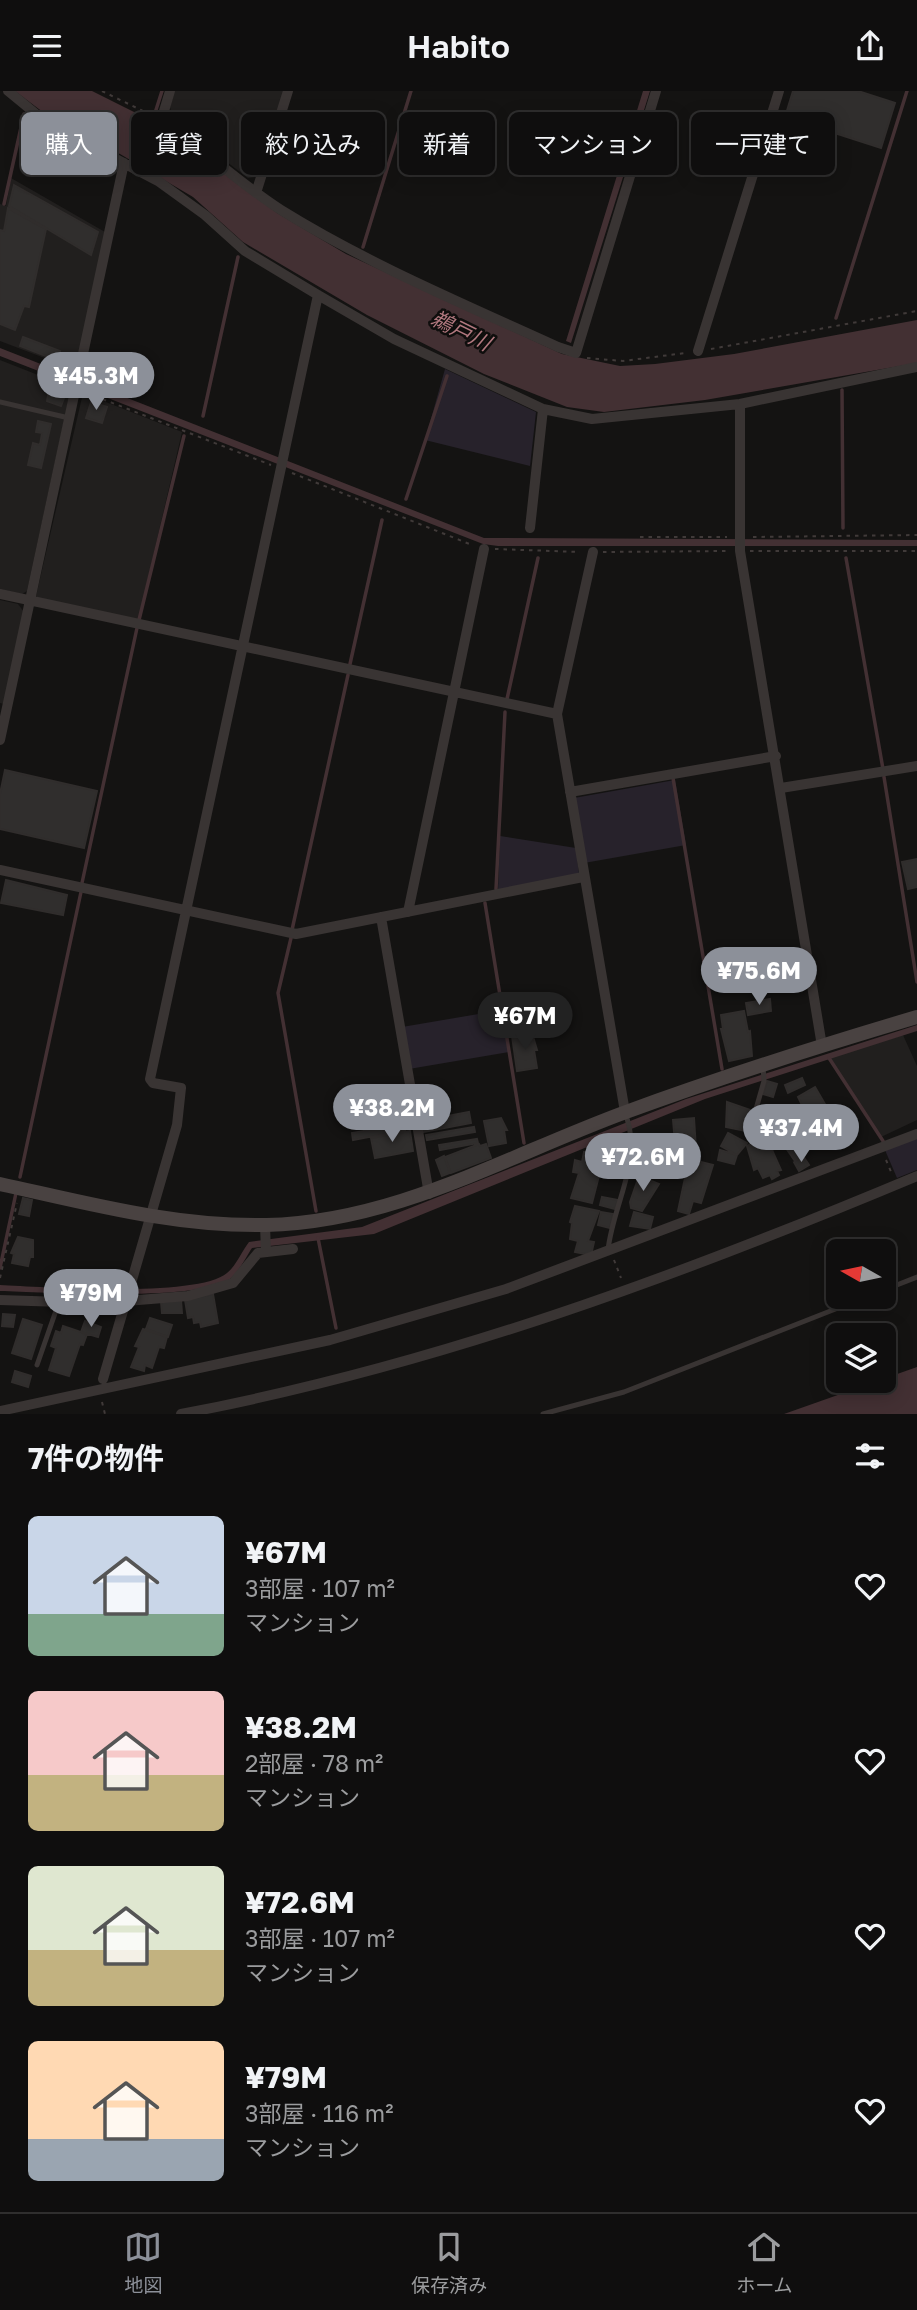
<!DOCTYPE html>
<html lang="ja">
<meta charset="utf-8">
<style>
:root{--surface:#0f0e0e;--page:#1d1c1c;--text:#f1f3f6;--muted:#9b9c9e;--line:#2f2e2e;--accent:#8c9099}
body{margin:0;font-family:"Golos Text","Noto Sans JP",sans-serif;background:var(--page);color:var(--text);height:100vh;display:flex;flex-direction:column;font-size:26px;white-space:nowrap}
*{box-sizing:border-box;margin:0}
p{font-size:23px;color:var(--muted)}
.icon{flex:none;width:38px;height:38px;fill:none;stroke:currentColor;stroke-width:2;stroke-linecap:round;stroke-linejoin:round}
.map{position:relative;height:1323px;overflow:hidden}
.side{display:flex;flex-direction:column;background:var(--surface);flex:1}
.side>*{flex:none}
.banner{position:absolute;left:21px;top:21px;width:875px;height:63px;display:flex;gap:14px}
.needle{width:46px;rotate:279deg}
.tools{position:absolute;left:826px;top:1148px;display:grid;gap:14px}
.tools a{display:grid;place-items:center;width:70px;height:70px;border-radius:10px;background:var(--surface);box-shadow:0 4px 18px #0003,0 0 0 2px var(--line);font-size:35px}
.price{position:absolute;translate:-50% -60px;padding:0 16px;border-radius:24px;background:var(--accent);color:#fff;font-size:23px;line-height:46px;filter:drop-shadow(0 2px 4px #0008)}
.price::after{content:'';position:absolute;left:50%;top:42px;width:21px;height:16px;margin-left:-10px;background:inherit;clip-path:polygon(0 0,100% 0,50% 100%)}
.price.current{background:#222;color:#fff}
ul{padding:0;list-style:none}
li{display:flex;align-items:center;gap:21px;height:175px;padding:0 28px}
li span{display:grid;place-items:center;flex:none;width:196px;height:140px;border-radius:10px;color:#555}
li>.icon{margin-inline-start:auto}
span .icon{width:84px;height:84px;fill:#fffc;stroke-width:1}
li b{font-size:30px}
h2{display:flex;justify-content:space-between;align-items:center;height:84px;padding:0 28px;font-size:30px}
.chip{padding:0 24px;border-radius:10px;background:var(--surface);box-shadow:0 4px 18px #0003,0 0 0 2px var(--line);font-size:24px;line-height:63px}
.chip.current{background:var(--accent);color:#fff}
header{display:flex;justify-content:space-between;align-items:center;height:91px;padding:0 28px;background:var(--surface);font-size:32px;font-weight:600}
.menu{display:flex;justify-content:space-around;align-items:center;height:98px;border-top:2px solid var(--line);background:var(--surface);font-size:19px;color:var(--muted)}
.menu a{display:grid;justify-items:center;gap:4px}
.menu .current{color:var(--accent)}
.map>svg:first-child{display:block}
.built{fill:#211f1e}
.green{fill:#27222b}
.water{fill:#433033}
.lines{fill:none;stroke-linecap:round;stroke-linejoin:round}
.stream{stroke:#433033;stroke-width:3.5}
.building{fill:#302e2d;stroke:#302d2c;stroke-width:2}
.path{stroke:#403a39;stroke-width:2;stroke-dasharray:3.5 5;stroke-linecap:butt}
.lane{stroke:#393433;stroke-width:5}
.street{stroke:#393433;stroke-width:10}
.secondary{stroke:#494241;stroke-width:14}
.labels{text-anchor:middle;stroke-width:5;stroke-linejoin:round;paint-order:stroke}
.water-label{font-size:21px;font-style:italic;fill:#b1787f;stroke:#0f0e0d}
</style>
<header><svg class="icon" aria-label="menu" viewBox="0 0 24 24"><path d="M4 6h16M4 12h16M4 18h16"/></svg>Habito<svg class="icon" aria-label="share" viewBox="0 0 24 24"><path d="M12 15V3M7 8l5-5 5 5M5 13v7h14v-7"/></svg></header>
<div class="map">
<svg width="917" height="1323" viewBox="0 0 917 1323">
<rect width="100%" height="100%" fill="#141312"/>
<path class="built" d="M175 0H284L257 86 248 87 173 30 170 16Z
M11 87 105 141 76 279 0 250V113L6 115Z
M0 269 71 297 27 500 22 503 0 498Z
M83 302 182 341 138 530 39 510 36 505Z
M0 509 18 513 24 521 4 613 0 612Z
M903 944 917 975V1029L881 1046 829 967Z"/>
<path class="green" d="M445 278 536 321 530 375 425 349Z
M675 689 686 754 584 772 574 707Z
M500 745 576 757 579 783 498 799Z
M502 919 509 961 409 978 402 936Z
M917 1046V1079L897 1087 885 1059Z"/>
<path class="water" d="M15 0H92L146 27 149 25 277 122 346 163 562 263 620 275 655 273 734 263 917 229V272L705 309 604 321 567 316 484 283 367 224 243 151 193 106 120 63 60 34Z
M643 0H650L571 252 566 250Z
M0 257 484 447 917 449V455H498L483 453 0 265Z
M917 934V940L705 1008 374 1143 252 1157C246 1166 239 1181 230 1188 199 1211 44 1201 0 1200V1194C42 1196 198 1207 227 1182 236 1175 242 1160 249 1151L362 1136 686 1008Z
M917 1276V1323H784Z"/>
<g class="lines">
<path class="stream" d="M155 22 162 0
M4 113 24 23
M363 156 411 0
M836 227 907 0
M842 299 843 437
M203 325 238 166
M406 408 447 285
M846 467 883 678
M139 529 184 345
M350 573 382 429
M507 608 538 467
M884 686 917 891
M673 687 722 978
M82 792 137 537
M496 798 505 621
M485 812 524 1052
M292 839 348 584
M291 847 278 902 316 1120
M829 967 883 1050
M20 1086 81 801
M318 1147 336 1237
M0 1177 16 1102"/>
</g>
<path class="building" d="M793 0H858L895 12 881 57 785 26Z
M14 94 98 141 91 164 9 115Z
M8 117 46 138 29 216 24 215 15 239 0 233V139L4 140Z
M23 246 60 260 56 269 20 255Z
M50 293 66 302 61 315 47 310Z
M91 311 107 316 102 332 86 327Z
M38 330 51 333 41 377 28 374 33 352 40 354 42 342 36 341Z
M5 679 97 700 84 757 0 738V703Z
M917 768V796L908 798 902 771Z
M6 789 67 804 63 824 1 812Z
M770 908 771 920 748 924 746 912Z
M523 909 525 923 508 925 506 911Z
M744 920 748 941 750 940 752 965 729 970 721 938H723L721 924Z
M532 942 537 959H534L537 977 517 980 512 945Z
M802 987 805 994 788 1002 785 994Z
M767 990 777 993 773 1006 763 1003Z
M815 996 840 1039 823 1049 815 1035 813 1037 798 1006Z
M727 1011 750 1019 746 1040 726 1036Z
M469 1021 471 1032 423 1041 421 1030Z
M501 1027 507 1039H504L506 1052 489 1055 484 1030Z
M694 1027 696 1058 676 1064 673 1029Z
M777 1030 788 1053 780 1057 769 1034Z
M404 1033 405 1039 353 1049 352 1042Z
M474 1036 475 1041 427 1049 426 1044Z
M410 1040 413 1060 375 1067 371 1047Z
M772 1040 779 1056 772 1059 781 1079 777 1080 779 1084 772 1088 770 1084 763 1087 758 1077 754 1079 747 1055Z
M728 1042 747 1052 737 1064 721 1055Z
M477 1048 478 1052 440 1059 439 1054Z
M795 1051 803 1064 795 1070 786 1057Z
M479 1053 480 1055 486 1053 491 1067 451 1082 445 1066Z
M720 1059 737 1064 734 1073 718 1069Z
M584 1061 608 1066 605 1077H601L592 1112 571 1107 579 1082 573 1081 575 1069 582 1071Z
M444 1065 450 1082 442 1085 436 1069Z
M803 1065 809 1074 799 1080 794 1071Z
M689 1068 713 1074 701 1112 693 1110 689 1123 678 1120Z
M639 1085 659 1093 642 1120 631 1117 630 1111Z
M602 1106 618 1109 615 1118 600 1114Z
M23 1107 32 1109 29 1125 19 1123Z
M575 1115 599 1120 588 1150 594 1151 591 1164 575 1161 578 1150 570 1148 572 1132 570 1131Z
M601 1121 613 1123 610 1137 598 1134Z
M634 1121 653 1126 650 1138 630 1135Z
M18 1146 33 1149V1166H30L28 1175 12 1172 14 1163 11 1162Z
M213 1203 218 1232 201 1236 200 1231 194 1232 193 1226 188 1227 185 1209Z
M181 1209 182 1222H162L161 1211Z
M3 1223 15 1224 13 1236 2 1235Z
M150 1227 172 1234 168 1246 146 1238Z
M23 1228 42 1234 31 1268 12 1262Z
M85 1230 101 1236 98 1246 81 1241Z
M63 1235 87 1243 83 1254 80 1253 69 1285 49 1279 56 1257 51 1255 56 1240 61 1242Z
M143 1238 167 1246 164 1257 159 1256 152 1277 145 1274 144 1280 131 1276 139 1256 135 1255Z
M15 1280 31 1285 28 1296 12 1291Z"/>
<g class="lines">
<path class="path" d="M102 0 153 25
M711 258 917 220
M587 267 623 270 685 262
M87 302 271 374
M292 382 472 454
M640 446H727
M753 446 917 444
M495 458 580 461
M750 460H917
M603 461 727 460
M886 1069 892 1083
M614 1169 621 1187
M0 1187 17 1112
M102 1311 105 1323"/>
<path class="lane" d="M0 311 69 327
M750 1039 764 990 763 975
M608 1159C613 1112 644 1069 625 1022
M884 1199 917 1186
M37 1274 59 1211
M543 1323 624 1301 866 1206"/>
<path class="street" d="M8 0 47 32 158 90 205 124 245 160 318 204 394 248 543 318 592 328 740 313 917 276
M170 0 164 20 165 34C206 59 240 93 281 119 368 173 464 213 558 256L576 262 656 0
M256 102 288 0
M698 260 779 0
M740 313V460L822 955
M530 437 543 318
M593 461 557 623 625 1021
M0 503 557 623
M0 649 124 72
M781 697 917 675
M570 701 776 665
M0 779 296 843 583 786
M408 821 484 458
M381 826 429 1103
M265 1134 266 1161
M0 1209 125 1213 177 1034 181 997 153 992 150 988 318 204
M126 1210 188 1205 233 1192 258 1162 293 1158
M103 1288 125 1213
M0 1320 330 1249 506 1198 917 1043
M181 1323C439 1274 676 1186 917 1085"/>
<path class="secondary" d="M0 1093C87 1112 175 1136 266 1134 396 1131 506 1065 626 1021 721 986 819 955 917 926"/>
</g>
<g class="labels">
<g class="water-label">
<text transform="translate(461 240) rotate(26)" y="7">鵜戸川</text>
</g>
</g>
</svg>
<div class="tools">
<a><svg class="needle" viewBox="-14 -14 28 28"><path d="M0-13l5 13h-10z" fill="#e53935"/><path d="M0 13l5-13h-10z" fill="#9b9c9e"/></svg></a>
<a><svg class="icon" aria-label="layers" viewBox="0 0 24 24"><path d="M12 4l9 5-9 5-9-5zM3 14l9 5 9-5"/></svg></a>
</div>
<b class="price" style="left:96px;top:321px">¥45.3M</b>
<b class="price" style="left:759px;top:916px">¥75.6M</b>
<b class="price current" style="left:525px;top:961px">¥67M</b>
<b class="price" style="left:392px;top:1053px">¥38.2M</b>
<b class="price" style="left:801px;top:1073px">¥37.4M</b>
<b class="price" style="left:643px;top:1102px">¥72.6M</b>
<b class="price" style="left:91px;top:1238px">¥79M</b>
<div class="banner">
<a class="chip current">購入</a>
<a class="chip">賃貸</a>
<a class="chip">絞り込み</a>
<a class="chip">新着</a>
<a class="chip">マンション</a>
<a class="chip">一戸建て</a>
</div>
</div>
<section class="side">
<h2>7件の物件<svg class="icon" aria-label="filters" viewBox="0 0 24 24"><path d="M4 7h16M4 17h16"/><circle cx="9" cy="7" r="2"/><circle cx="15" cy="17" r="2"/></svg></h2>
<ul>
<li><span style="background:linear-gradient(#c9d6e8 70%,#7fa58c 0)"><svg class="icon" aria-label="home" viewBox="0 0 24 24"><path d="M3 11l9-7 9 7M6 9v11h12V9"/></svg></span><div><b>¥67M</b><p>3部屋 · 107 m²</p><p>マンション</p></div><svg class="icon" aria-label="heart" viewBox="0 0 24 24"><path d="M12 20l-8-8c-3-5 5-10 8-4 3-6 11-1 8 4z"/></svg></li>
<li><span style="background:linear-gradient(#f6c9c9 60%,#c2b280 0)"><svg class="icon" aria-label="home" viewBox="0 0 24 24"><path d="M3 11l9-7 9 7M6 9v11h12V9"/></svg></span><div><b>¥38.2M</b><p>2部屋 · 78 m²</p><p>マンション</p></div><svg class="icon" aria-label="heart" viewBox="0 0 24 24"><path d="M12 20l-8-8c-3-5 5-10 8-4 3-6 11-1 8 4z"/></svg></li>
<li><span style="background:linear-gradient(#dfe7d0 60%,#c2b280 0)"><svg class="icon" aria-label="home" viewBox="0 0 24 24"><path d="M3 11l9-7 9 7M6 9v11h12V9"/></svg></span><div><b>¥72.6M</b><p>3部屋 · 107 m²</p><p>マンション</p></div><svg class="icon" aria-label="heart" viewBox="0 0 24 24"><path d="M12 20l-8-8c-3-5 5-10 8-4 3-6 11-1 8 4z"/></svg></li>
<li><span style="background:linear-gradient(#ffd9b3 70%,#9aa5b1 0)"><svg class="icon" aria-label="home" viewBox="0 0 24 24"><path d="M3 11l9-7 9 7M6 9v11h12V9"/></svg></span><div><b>¥79M</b><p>3部屋 · 116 m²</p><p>マンション</p></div><svg class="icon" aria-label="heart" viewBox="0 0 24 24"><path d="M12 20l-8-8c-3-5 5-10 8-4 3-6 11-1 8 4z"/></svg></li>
</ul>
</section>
<nav class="menu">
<a class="current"><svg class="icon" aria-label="map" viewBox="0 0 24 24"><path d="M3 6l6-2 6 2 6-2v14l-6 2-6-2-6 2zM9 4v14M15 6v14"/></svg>地図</a>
<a><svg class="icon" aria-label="saved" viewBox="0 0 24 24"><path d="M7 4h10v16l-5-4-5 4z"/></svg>保存済み</a>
<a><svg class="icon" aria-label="home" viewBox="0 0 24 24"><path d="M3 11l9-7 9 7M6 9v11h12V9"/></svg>ホーム</a>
</nav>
